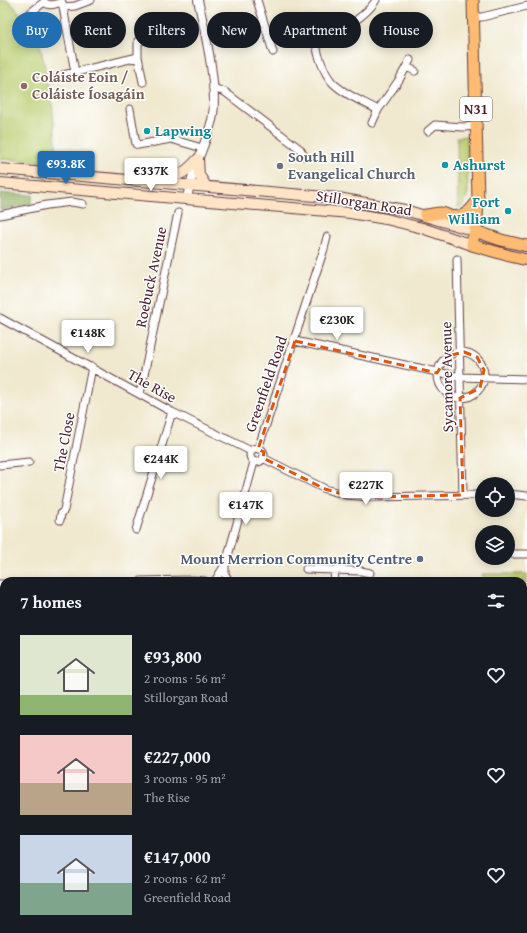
<!DOCTYPE html>
<meta charset="utf-8">
<style>
:root{--surface:#171b24;--page:#20242c;--text:#f1f3f6;--muted:#9ea1a6;--accent:#1f6fb2}
body{margin:0;font-family:"Gentium Book Plus",serif;background:var(--page);color:var(--text);height:100vh;display:flex;flex-direction:column;font-size:15px;white-space:nowrap}
*{box-sizing:border-box;margin:0}
p{font-size:13px;color:var(--muted)}
.icon{flex:none;width:22px;height:22px;fill:none;stroke:currentColor;stroke-width:2;stroke-linecap:round;stroke-linejoin:round}
.map{position:relative;flex:1;overflow:hidden}
.details{position:absolute;left:0px;top:577px;width:527px;height:356px;display:flex;flex-direction:column;background:var(--surface);border-radius:12px 12px 0 0;box-shadow:0 2px 10px #0003}
.details>*{flex:none}
.guide{position:absolute;left:12px;top:12px;width:503px;height:36px;display:flex;gap:8px}
.fabs{position:absolute;left:475px;top:477px;display:grid;gap:8px}
.fabs a{display:grid;place-items:center;width:40px;height:40px;border-radius:50%;background:var(--surface);box-shadow:0 2px 10px #0003;font-size:20px}
.price{position:absolute;translate:-50% -34px;padding:0 9px;border-radius:4px;background:#fff;color:#222;font-size:13px;line-height:26px;filter:drop-shadow(0 1px 2px #0008)}
.price::after{content:'';position:absolute;left:50%;top:24px;width:12px;height:9px;margin-left:-6px;background:inherit;clip-path:polygon(0 0,100% 0,50% 100%)}
.price.active{background:var(--accent);color:#fff}
ul{padding:0;list-style:none}
li{display:flex;align-items:center;gap:12px;height:100px;padding:0 20px}
li span{display:grid;place-items:center;flex:none;width:112px;height:80px;border-radius:0px;color:#555}
li>.icon{margin-inline-start:auto}
span .icon{width:48px;height:48px;fill:#fffc;stroke-width:1}
li b{font-size:17px}
h2{display:flex;justify-content:space-between;align-items:center;height:48px;padding:0 20px;font-size:17px}
.pill{padding:0 14px;border-radius:18px;background:var(--surface);box-shadow:0 2px 10px #0003;font-size:14px;line-height:36px}
.pill.active{background:var(--accent);color:#fff}
.map>svg:first-child{display:block}
.green{fill:#bbce72;stroke:#82764e}
.forest{fill:#94b164;stroke:#6f6848}
.lines{fill:none;stroke-linecap:round;stroke-linejoin:round}
.minor-casing{stroke:#633d44;stroke-width:9}
.tertiary-casing{stroke:#633d44;stroke-width:10}
.secondary-casing{stroke:#633d44;stroke-width:12}
.trunk-casing{stroke:#633d44;stroke-width:13}
.minor{stroke:#fff;stroke-width:7}
.tertiary{stroke:#fff;stroke-width:8}
.secondary{stroke:#ffe4c6;stroke-width:10}
.trunk{stroke:#ffbb71;stroke-width:11}
.marked{fill:none;stroke:#e0560e;stroke-width:3;stroke-dasharray:8 5;stroke-linejoin:round}
.education-dot{fill:#8d6e63;stroke:#fff;stroke-width:1.5}
.culture-dot{fill:#0f9aa8;stroke:#fff;stroke-width:1.5}
.worship-dot{fill:#6b7280;stroke:#fff;stroke-width:1.5}
.service-dot{fill:#5c6f8a;stroke:#fff;stroke-width:1.5}
.labels{text-anchor:middle;stroke-width:3;stroke-linejoin:round;paint-order:stroke}
.shield{fill:#fff;stroke:#80626b;stroke-width:1}
.shield-label{font-size:14px;font-weight:bold;fill:#4a1f2b}
.education-label{font-size:15px;font-weight:bold;fill:#785e54;stroke:#fff;text-anchor:start}
.culture-label{font-size:15px;font-weight:bold;fill:#0d838f;stroke:#fff;text-anchor:start}
.worship-label{font-size:15px;font-weight:bold;fill:#5b616d;stroke:#fff;text-anchor:start}
.street-label{font-size:15px;fill:#4a1f2b;stroke:#fff}
.service-label{font-size:15px;font-weight:bold;fill:#4e5e75;stroke:#fff;text-anchor:end}
</style>
<div class="map">
<svg width="527" height="933" viewBox="0 0 527 933">
<rect width="100%" height="100%" fill="#fff"/>
<filter id="ink" filterUnits="userSpaceOnUse"><feTurbulence type="fractalNoise" baseFrequency=".025" numOctaves="2"/><feDisplacementMap in="SourceGraphic" scale="8" xChannelSelector="R" yChannelSelector="G"/><feConvolveMatrix kernelMatrix="1 2 1 2 8 2 1 2 1" color-interpolation-filters="sRGB"/></filter>
<filter id="wash" filterUnits="userSpaceOnUse"><feTurbulence type="fractalNoise" baseFrequency=".012" numOctaves="4" result="noise"/><feDisplacementMap in="SourceGraphic" scale="16" xChannelSelector="R" yChannelSelector="G"/><feGaussianBlur stdDeviation="0.9" result="paint"/><feColorMatrix in="noise" values="0 0 0 0 0 0 0 0 0 0 0 0 0 0 0 0 0 1.4 0 .05"/><feComposite in="paint" operator="in"/></filter>
<g filter="url(#wash)">
<rect width="100%" height="100%" fill="#f0e9cf"/>
<path class="green" d="M0 0H8L11 3 35 31 40 44 52 103 58 163 0 159Z
M467 136 468 193 464 205 458 207 457 137Z
M482 574H527V585H523V581H485Z
M258 929H441L439 933H257Z"/>
<path class="forest" d="M0 193 33 195 31 204 0 210Z"/>
</g>
<g filter="url(#ink)">
<g class="lines">
<defs>
<path id="minor" d="M257 0 273 52
M376 0C368 13 353 23 340 30 332 34 321 37 316 44 318 56 324 73 332 82 343 94 364 102 378 110L399 80 410 60
M63 7 75 72
M30 13 44 2C50 7 55 4 62 2L63 7 75 6 91 0
M473 17H482L527 6
M407 67 415 71
M59 76 138 57
M143 82 138 57V41L155 38
M213 88 225 92 300 149 304 156
M130 109 136 144 138 145 171 139 202 148
M372 123 378 110
M428 131 435 125 463 127 476 126
M0 215 47 205 72 202 83 204
M457 259 463 495
M0 318 172 412 251 451
M295 341 460 377 527 379
M438 375a23 23 0 1 1 46 0a23 23 0 1 1-46 0Z
M140 394 178 213
M250 455a7 7 0 1 1 14 0a7 7 0 1 1-14 0Z
M258 449 324 249 327 237
M263 458 325 489 346 495 372 497 482 495
M0 465 29 462
M508 494 527 496
M60 520 61 514 64 510 92 367
M136 530 172 412
M508 554H527
M225 565V574L229 581
M306 569 361 571 370 573
M141 581 193 580 205 581
M215 581 226 563 254 462
M334 581 335 570
M0 584H4
M0 591H4
M0 686 4 685
M523 691 527 692
M0 844 4 840
M523 853 527 843
M0 923 4 928
M50 933 54 929
M211 933 212 929
M489 933 491 929"/>
<path id="tertiary" d="M187 199C191 171 205 147 212 120 219 90 205 32 198 0"/>
<path id="secondary" d="M198 159 199 175 206 186
M0 169 338 198 405 210 475 231
M160 176C179 178 185 173 198 159
M0 183 350 213 386 219 422 228 472 245"/>
<path id="trunk" d="M473 0 478 200 477 219 472 245 510 256 527 260
M425 215C430 215 436 213 441 213 444 213 447 215 450 216 463 219 471 211 478 200
M475 231 501 240 527 246"/>
</defs>
<use href="#minor" class="minor-casing"/>
<use href="#tertiary" class="tertiary-casing"/>
<use href="#secondary" class="secondary-casing"/>
<use href="#trunk" class="trunk-casing"/>
<use href="#minor" class="minor"/>
<use href="#tertiary" class="tertiary"/>
<use href="#secondary" class="secondary"/>
<use href="#trunk" class="trunk"/>
</g>
</g>
<path class="marked" d="M295 341 437 373 448 356 464 352 477 357 484 370 480 388 460 398 463 495 372 497 346 495 325 489 263 458 264 452 258 449Z"/>
<circle class="education-dot" cx="24" cy="86" r="4"/>
<g class="culture-dot">
<circle cx="147" cy="131" r="4"/>
<circle cx="445" cy="165" r="4"/>
<circle cx="508" cy="211" r="4"/>
</g>
<circle class="worship-dot" cx="280" cy="166" r="4"/>
<circle class="service-dot" cx="420" cy="559" r="4"/>
<g class="labels">
<rect class="shield" x="460" y="97" width="32" height="24" rx="3"/>
<g class="shield-label">
<text x="476" y="114">N31</text>
</g>
<g class="education-label">
<text x="32" y="82">Coláiste Eoin /<tspan x="32" dy="17">Coláiste Íosagáin</tspan></text>
</g>
<g class="culture-label">
<text x="155" y="136">Lapwing</text>
<text x="453" y="170">Ashurst</text>
<text x="500" y="207" text-anchor="end">Fort<tspan x="500" dy="17">William</tspan></text>
</g>
<g class="worship-label">
<text x="288" y="162">South Hill<tspan x="288" dy="17">Evangelical Church</tspan></text>
</g>
<g class="street-label">
<text transform="translate(364 203) rotate(9)" y="5">Stillorgan Road</text>
<text transform="translate(151 277) rotate(-78)" y="5">Roebuck Avenue</text>
<text transform="translate(447 377) rotate(-91)" y="5">Sycamore Avenue</text>
<text transform="translate(266 384) rotate(-71)" y="5">Greenfield Road</text>
<text transform="translate(152 386) rotate(29)" y="5">The Rise</text>
<text transform="translate(64 442) rotate(-79)" y="5">The Close</text>
</g>
<g class="service-label">
<text x="412" y="564">Mount Merrion Community Centre</text>
</g>
</g>
</svg>
<div class="fabs">
<a><svg class="icon" aria-label="locate" viewBox="0 0 24 24"><circle cx="12" cy="12" r="6"/><path d="M12 2v4M12 18v4M2 12h4M18 12h4"/></svg></a>
<a><svg class="icon" aria-label="layers" viewBox="0 0 24 24"><path d="M12 4l9 5-9 5-9-5zM3 14l9 5 9-5"/></svg></a>
</div>
<b class="price active" style="left:66px;top:185px">€93.8K</b>
<b class="price" style="left:151px;top:192px">€337K</b>
<b class="price" style="left:337px;top:341px">€230K</b>
<b class="price" style="left:88px;top:354px">€148K</b>
<b class="price" style="left:161px;top:480px">€244K</b>
<b class="price" style="left:366px;top:506px">€227K</b>
<b class="price" style="left:246px;top:526px">€147K</b>
<div class="guide">
<a class="pill active">Buy</a>
<a class="pill">Rent</a>
<a class="pill">Filters</a>
<a class="pill">New</a>
<a class="pill">Apartment</a>
<a class="pill">House</a>
</div>
<section class="details">
<h2>7 homes<svg class="icon" aria-label="filters" viewBox="0 0 24 24"><path d="M4 7h16M4 17h16"/><circle cx="9" cy="7" r="2"/><circle cx="15" cy="17" r="2"/></svg></h2>
<ul>
<li><span style="background:linear-gradient(#dfe7d0 75%,#8fb573 0)"><svg class="icon" aria-label="home" viewBox="0 0 24 24"><path d="M3 11l9-7 9 7M6 9v11h12V9"/></svg></span><div><b>€93,800</b><p>2 rooms · 56 m²</p><p>Stillorgan Road</p></div><svg class="icon" aria-label="heart" viewBox="0 0 24 24"><path d="M12 20l-8-8c-3-5 5-10 8-4 3-6 11-1 8 4z"/></svg></li>
<li><span style="background:linear-gradient(#f6c9c9 60%,#b9a48a 0)"><svg class="icon" aria-label="home" viewBox="0 0 24 24"><path d="M3 11l9-7 9 7M6 9v11h12V9"/></svg></span><div><b>€227,000</b><p>3 rooms · 95 m²</p><p>The Rise</p></div><svg class="icon" aria-label="heart" viewBox="0 0 24 24"><path d="M12 20l-8-8c-3-5 5-10 8-4 3-6 11-1 8 4z"/></svg></li>
<li><span style="background:linear-gradient(#c9d6e8 60%,#7fa58c 0)"><svg class="icon" aria-label="home" viewBox="0 0 24 24"><path d="M3 11l9-7 9 7M6 9v11h12V9"/></svg></span><div><b>€147,000</b><p>2 rooms · 62 m²</p><p>Greenfield Road</p></div><svg class="icon" aria-label="heart" viewBox="0 0 24 24"><path d="M12 20l-8-8c-3-5 5-10 8-4 3-6 11-1 8 4z"/></svg></li>
</ul>
</section>
</div>
